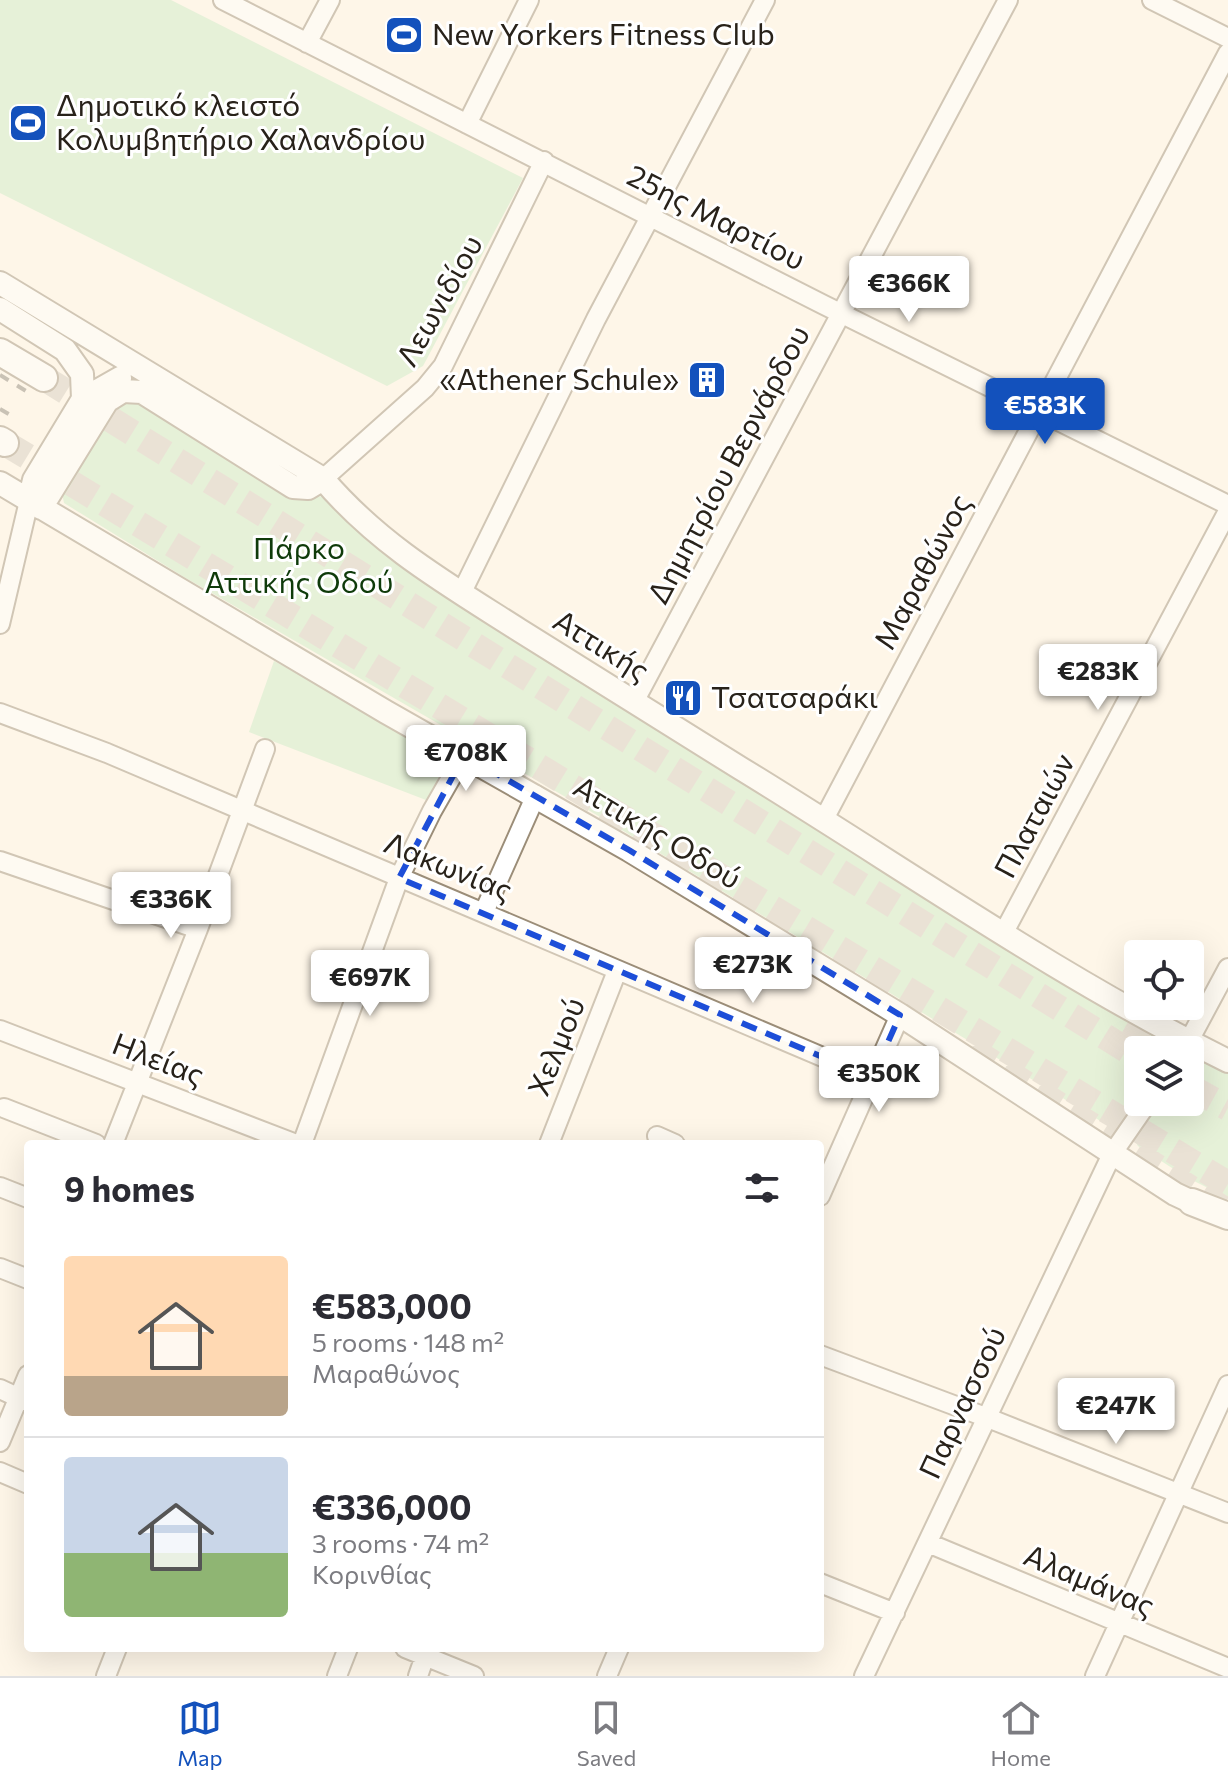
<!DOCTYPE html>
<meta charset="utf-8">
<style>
:root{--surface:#fff;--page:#f2f2f3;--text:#2b2b33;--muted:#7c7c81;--line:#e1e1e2;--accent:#1351bc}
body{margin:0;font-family:Commissioner,sans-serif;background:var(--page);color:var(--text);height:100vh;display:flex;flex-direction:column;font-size:30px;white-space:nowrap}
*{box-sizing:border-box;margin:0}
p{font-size:26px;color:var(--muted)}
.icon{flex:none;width:44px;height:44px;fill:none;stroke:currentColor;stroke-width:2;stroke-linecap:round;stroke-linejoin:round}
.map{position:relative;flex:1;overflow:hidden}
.drawer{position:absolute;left:24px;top:1140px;width:800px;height:512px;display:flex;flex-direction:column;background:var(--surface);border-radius:8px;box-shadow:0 8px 32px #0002}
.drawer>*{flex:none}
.tools{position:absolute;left:1124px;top:940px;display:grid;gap:16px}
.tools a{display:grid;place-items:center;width:80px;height:80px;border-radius:8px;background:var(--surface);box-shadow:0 8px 32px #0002;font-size:40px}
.price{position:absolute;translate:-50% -68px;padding:0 18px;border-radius:8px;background:#fff;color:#222;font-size:26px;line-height:52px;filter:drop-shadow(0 2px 4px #0008)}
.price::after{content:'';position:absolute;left:50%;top:48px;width:24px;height:18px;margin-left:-12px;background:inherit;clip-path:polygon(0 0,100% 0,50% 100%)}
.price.current{background:var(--accent);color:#fff}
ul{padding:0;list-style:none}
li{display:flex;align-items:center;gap:24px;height:200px;padding:0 40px}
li+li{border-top:2px solid var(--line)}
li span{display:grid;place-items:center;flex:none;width:224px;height:160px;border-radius:8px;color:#555}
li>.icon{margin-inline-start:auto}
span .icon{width:96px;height:96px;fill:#fffc;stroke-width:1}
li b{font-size:34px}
h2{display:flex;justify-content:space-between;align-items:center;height:96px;padding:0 40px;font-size:34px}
.tabs{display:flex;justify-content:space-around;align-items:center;height:112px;border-top:2px solid var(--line);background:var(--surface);font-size:22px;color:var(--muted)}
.tabs a{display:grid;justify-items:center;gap:4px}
.tabs .current{color:var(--accent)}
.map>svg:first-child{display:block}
.green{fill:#caebc6}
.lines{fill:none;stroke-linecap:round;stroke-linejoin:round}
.highway-tunnel{stroke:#d3cbbf;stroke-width:26;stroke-dasharray:26 13;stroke-linecap:butt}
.minor-casing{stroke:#9b8d78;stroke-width:22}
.major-casing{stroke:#9b8d78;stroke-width:26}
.highway-casing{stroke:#9b8d78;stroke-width:30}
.minor{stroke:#fff;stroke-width:18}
.major{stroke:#fff;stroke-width:22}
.highway{stroke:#fff;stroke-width:26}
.rail{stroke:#8b8379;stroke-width:4;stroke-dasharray:10 10;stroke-linecap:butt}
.marked{fill:none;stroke:#1d4ed8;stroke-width:6;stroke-dasharray:16 10;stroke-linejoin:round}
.labels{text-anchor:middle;stroke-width:6;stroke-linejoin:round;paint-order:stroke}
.poi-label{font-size:30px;fill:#28221a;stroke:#fff;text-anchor:start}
.street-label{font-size:30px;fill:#28221a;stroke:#fff}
.park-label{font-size:30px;fill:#0f3b0a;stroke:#fff}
</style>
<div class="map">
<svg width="1228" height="1676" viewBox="0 0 1228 1676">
<rect width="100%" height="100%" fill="#fef5e8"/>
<path class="green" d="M0 0H171L523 178 423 366 387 386 0 193Z
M137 400 286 494 299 499 324 496 368 538 833 836 967 925 1174 1043 1169 1050H1138V1093L1112 1128 602 818 184 577 64 503 62 493 118 403Z
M274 661 438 750C449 766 434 785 426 800L249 732Z
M1200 1058 1228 1072V1198L1186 1177 1138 1146 1134 1139 1159 1102H1190V1062Z"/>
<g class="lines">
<path class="highway-tunnel" d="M44 378 1138 1057
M5 443 1228 1184
M1124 1029 1161 1050
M971 1049 1222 1208
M1190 1087 1228 1108"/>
<defs>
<path id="minor" d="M223 0 824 305 1228 505
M1152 0 1228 38
M307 43 330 0
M467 124 529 0
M323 479 425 388 443 366 544 161
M461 594 596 319 765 0
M0 624 29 501
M634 702 1008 0
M0 713 107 753 872 1078
M824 819 1228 53
M0 861 198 929
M484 912 536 795
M1003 934 1228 511
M0 1030 296 1144
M1184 1050 1228 968
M4 1108 96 1144
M657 1136 675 1144
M113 1144 198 929 265 749
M302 1144 399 878 432 811 464 755
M549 1144 617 971
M0 1187 28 1198
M820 1196 900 1015
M0 1268 28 1279
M820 1355 988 1418 1228 1513
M0 1389 28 1402
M0 1442 28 1375
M0 1472 28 1484
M928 1543 1228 1668
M820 1583 895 1613
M405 1648 474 1676
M106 1676 117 1648
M337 1676 348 1648
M418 1676 425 1656
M607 1676 619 1648
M864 1676 1112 1154 1148 1102
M1095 1676 1228 1385"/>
<path id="major" d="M0 283 323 479C379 545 447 584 519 630 593 676 666 722 740 768 902 867 1058 977 1228 1061
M0 309 65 350 82 374 83 399
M0 483 386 712 629 850 900 1015 1175 1194 1192 1202
M29 501 34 480 83 399 120 378
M41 508 107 401 123 391 142 392 293 487 308 488 323 479"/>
<path id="highway" d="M0 352 44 378
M0 440 5 443
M1192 1202 1228 1216"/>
</defs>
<use href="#minor" class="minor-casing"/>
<use href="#major" class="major-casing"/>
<use href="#highway" class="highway-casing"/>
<use href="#minor" class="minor"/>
<use href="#major" class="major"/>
<use href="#highway" class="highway"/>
<path class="rail" d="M0 375 31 394
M0 409 17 419"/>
</g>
<path d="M0 0H1228V1676H0ZM464 755 629 850 900 1015 872 1078 399 878Z" fill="#fef5e8" fill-opacity=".55" fill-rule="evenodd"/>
<path class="marked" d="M464 755 629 850 900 1015 872 1078 399 878Z"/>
<defs>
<symbol id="stadium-square" viewBox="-11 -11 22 22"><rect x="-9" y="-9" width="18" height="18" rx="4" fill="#1351bc" stroke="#fff"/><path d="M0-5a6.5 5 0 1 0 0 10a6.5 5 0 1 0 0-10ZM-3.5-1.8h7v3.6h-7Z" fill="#fff"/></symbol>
<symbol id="building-square" viewBox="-11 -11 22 22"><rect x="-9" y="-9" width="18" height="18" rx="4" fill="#1351bc" stroke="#fff"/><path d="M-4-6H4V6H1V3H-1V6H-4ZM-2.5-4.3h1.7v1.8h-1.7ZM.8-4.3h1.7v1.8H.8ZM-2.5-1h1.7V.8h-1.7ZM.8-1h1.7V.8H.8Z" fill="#fff"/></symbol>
<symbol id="restaurant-square" viewBox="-11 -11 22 22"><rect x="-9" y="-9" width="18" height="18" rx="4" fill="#1351bc" stroke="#fff"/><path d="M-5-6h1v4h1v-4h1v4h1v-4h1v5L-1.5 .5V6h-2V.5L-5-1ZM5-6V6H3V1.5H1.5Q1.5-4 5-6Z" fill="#fff"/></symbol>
</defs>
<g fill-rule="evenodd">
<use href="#stadium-square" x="382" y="13" width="44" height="44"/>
<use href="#stadium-square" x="6" y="101" width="44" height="44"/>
<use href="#building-square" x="685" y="358" width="44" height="44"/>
<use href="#restaurant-square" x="661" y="676" width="44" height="44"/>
</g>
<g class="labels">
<g class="poi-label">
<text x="432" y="45">New Yorkers Fitness Club</text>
<text x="56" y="116">Δημοτικό κλειστό<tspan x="56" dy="34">Κολυμβητήριο Χαλανδρίου</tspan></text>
<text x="679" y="390" text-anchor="end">«Athener Schule»</text>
<text x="711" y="708">Τσατσαράκι</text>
</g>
<g class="street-label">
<text transform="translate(716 218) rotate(27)" y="10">25ης Μαρτίου</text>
<text transform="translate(440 301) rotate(-61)" y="10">Λεωνιδίου</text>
<text transform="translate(729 465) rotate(-62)" y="10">Δημητρίου Βερνάρδου</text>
<text transform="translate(923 572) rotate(-62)" y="10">Μαραθώνος</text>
<text transform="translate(601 646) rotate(32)" y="10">Αττικής</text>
<text transform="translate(1035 816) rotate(-62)" y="10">Πλαταιών</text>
<text transform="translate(657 833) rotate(31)" y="10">Αττικής Οδού</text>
<text transform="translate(448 867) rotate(22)" y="10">Λακωνίας</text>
<text transform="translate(557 1047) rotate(-68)" y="10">Χελμού</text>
<text transform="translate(158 1060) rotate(21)" y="10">Ηλείας</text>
<text transform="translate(963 1403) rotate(-65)" y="10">Παρνασσού</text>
<text transform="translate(1089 1581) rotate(23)" y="10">Αλαμάνας</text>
</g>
<g class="park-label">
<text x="299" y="559">Πάρκο<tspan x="299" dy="34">Αττικής Οδού</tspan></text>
</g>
</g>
</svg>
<div class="tools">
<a><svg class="icon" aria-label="locate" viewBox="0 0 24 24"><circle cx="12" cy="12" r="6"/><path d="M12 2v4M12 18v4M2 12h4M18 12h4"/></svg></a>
<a><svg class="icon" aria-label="layers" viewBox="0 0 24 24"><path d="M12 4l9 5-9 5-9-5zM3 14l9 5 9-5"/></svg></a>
</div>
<b class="price" style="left:909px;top:324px">€366K</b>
<b class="price current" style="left:1045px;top:446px">€583K</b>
<b class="price" style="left:1098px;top:712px">€283K</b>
<b class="price" style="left:466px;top:793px">€708K</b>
<b class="price" style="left:171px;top:940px">€336K</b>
<b class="price" style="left:753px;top:1005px">€273K</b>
<b class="price" style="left:370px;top:1018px">€697K</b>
<b class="price" style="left:879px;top:1114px">€350K</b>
<b class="price" style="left:1116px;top:1446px">€247K</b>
<section class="drawer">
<h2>9 homes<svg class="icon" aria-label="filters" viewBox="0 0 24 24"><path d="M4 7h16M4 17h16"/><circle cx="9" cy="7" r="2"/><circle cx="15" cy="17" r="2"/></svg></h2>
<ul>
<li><span style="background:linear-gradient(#ffd9b3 75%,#b9a48a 0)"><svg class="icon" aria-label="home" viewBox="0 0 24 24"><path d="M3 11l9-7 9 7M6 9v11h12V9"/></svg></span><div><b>€583,000</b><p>5 rooms · 148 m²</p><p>Μαραθώνος</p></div></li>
<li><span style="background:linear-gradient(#c9d6e8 60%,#8fb573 0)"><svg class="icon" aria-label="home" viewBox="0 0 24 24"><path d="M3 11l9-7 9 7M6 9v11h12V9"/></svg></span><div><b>€336,000</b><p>3 rooms · 74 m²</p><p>Κορινθίας</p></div></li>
</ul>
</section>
</div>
<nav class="tabs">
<a class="current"><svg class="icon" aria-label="map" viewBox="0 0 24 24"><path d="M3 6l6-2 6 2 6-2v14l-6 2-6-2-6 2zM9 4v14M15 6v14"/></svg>Map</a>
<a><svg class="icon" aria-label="saved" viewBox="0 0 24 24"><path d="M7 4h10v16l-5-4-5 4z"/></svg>Saved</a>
<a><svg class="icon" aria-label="home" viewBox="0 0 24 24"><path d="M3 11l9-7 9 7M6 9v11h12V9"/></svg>Home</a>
</nav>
